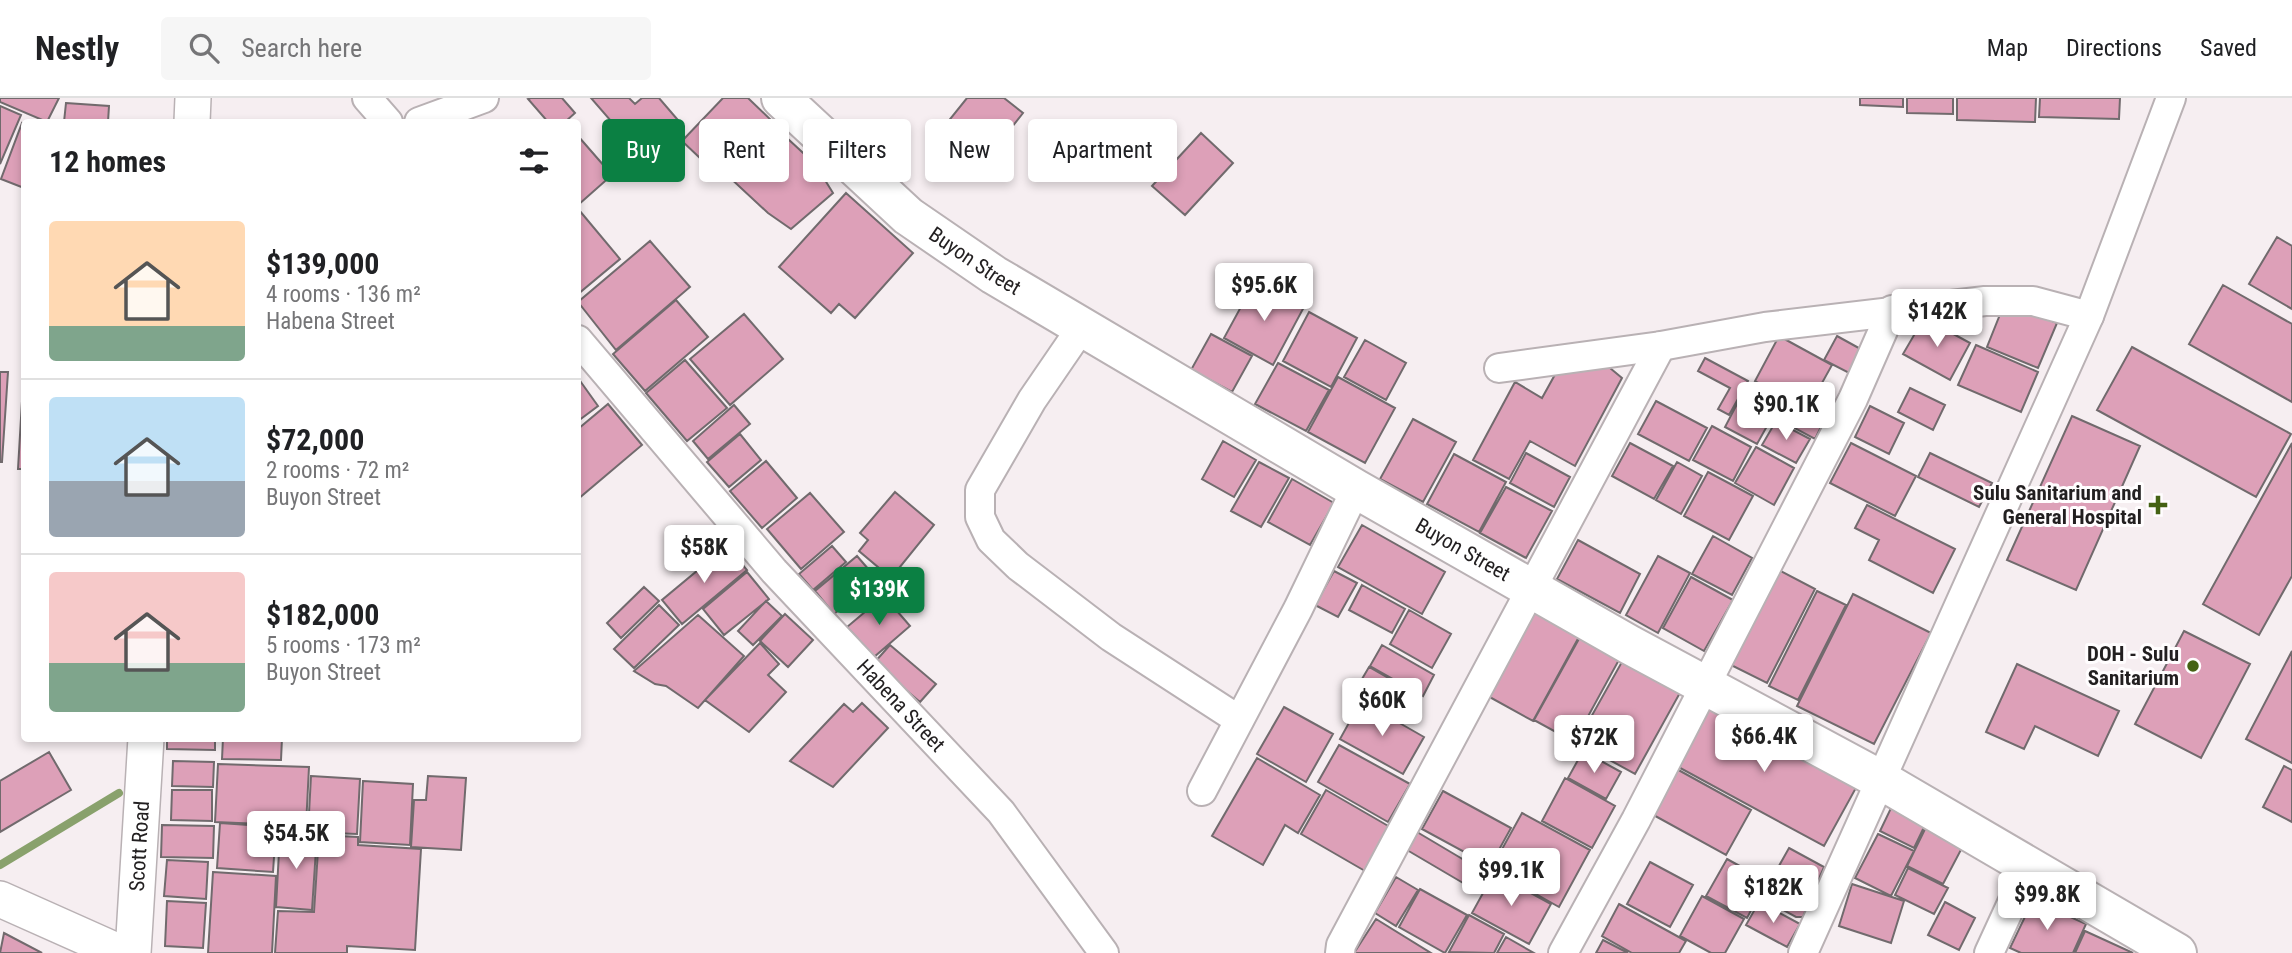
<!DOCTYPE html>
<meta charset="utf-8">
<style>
:root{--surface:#fff;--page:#f6f6f6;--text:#202124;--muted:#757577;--line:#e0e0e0;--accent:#0b8043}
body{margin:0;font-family:"Roboto Condensed",sans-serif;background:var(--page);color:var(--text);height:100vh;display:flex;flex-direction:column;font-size:26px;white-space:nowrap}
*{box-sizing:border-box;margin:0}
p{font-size:23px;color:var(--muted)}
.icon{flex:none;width:38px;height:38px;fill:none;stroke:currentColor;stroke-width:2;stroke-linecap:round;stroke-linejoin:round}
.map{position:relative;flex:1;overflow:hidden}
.details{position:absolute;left:21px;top:21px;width:560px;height:623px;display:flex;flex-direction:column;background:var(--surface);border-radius:7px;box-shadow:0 4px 10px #0003}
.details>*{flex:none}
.top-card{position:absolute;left:602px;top:21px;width:665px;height:63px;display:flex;gap:14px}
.price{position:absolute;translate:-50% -60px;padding:0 16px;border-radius:7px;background:#fff;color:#222;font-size:23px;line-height:46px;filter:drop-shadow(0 2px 4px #0008)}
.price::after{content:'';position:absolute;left:50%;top:42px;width:21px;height:16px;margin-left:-10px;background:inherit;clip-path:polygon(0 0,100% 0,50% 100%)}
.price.active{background:var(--accent);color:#fff}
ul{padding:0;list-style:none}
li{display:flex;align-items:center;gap:21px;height:175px;padding:0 28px}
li+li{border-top:2px solid var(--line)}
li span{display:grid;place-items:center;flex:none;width:196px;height:140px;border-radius:7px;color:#555}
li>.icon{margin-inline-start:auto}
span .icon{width:84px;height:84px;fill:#fffc;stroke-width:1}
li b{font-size:30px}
h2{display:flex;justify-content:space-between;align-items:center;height:84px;padding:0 28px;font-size:30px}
.tag{padding:0 24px;border-radius:7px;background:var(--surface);box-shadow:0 4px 10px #0003;font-size:24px;line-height:63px}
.tag.active{background:var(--accent);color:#fff}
header{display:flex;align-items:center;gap:42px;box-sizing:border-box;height:98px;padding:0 35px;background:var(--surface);border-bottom:2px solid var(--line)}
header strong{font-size:33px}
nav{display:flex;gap:38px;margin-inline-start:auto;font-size:24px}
.search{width:490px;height:63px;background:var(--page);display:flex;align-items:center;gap:18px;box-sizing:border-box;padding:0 24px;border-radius:7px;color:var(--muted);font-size:26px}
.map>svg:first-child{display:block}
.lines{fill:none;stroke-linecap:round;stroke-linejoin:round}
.stream{stroke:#89a16c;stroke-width:8}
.building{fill:#dda0b8;stroke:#716a6d;stroke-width:2}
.minor-casing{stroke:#b9b1b4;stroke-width:32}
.tertiary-casing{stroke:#b9b1b4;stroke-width:38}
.secondary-casing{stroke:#b9b1b4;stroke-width:42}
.minor{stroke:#fff;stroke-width:28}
.tertiary{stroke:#fff;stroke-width:35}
.secondary{stroke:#fff;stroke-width:38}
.poi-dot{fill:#456214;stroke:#fffdfe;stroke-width:2.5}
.labels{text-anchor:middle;stroke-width:6;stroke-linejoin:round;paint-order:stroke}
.street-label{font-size:21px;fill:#221f20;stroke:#fffdfe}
.poi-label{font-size:21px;font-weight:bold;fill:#221f20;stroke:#fffdfe;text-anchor:end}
</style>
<header>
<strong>Nestly</strong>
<div class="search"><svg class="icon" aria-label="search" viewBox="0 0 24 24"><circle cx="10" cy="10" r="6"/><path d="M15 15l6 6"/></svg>Search here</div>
<nav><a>Map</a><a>Directions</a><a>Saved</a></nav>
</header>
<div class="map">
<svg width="2292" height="855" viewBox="0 0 2292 855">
<rect width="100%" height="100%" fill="#f6eef1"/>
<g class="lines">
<path class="stream" d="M0 767 119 695"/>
</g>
<path class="building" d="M0 0H59L47 24 0 4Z
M531 0H562L575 15 565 24H548L528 1Z
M591 0H629L635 6 642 0H659L683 28 644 61Z
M723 0H748L774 25 721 80 682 43Z
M967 0H1004L1023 15 972 79 930 46Z
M1860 0H1903V9L1860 7Z
M1907 0H1953V16L1907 15Z
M1957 0H2036L2035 24 1957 22Z
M2040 0H2120L2119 21 2039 19Z
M66 5 109 8 108 24H64Z
M0 8 21 17 0 66Z
M22 25 24 26V90L1 81Z
M774 28 815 66 833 95 791 131 768 115 727 77Z
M1201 35 1233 65 1185 117 1152 88Z
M578 38 612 77 578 107Z
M846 95 913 155 855 220 839 206 831 215 779 169Z
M579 112 620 161 578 196V113Z
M2277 139 2292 148V211L2249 186Z
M650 143 690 189 616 252 578 204Z
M1255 183 1304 209 1273 267 1224 240Z
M2223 187 2292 226V304L2189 246Z
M676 202 708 239 645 293 613 256Z
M2005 204 2057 225 2038 270 1987 249Z
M1309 214 1357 240 1331 289 1283 263Z
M744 216 783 261 730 307 690 261Z
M1924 220 1970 245 1950 282 1903 256Z
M1211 236 1252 258 1232 294 1191 272Z
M1779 238 1832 267 1807 312 1755 283Z
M1837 238 1866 254 1853 277 1824 262Z
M1365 242 1406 265 1386 302 1344 279Z
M1976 247 2038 274 2021 314 1958 287Z
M2132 249 2291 336 2256 399 2097 312Z
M1705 260 1748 283 1729 317 1718 311 1730 290 1698 273Z
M685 262 727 310 687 343 646 295Z
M1278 265 1329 292 1306 333 1255 306Z
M1604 265 1622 280 1575 368 1530 343 1509 381 1473 362 1515 284 1542 300 1557 273Z
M24 269V371H18Z
M0 274H8L2 364H0Z
M1338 279 1395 310 1365 365 1308 334Z
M578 280 598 308 578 323Z
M1747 287 1780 305 1757 346 1725 329Z
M1910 290 1945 307 1933 332 1898 314Z
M1656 303 1707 330 1689 363 1638 336Z
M1785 304 1823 325 1815 341 1776 320Z
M608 306 642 347 578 401V331Z
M734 307 750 326 708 361 693 343Z
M1870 308 1904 325 1889 356 1855 339Z
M2072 318 2140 348 2076 492 2007 462Z
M1413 321 1456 344 1423 404 1380 381Z
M1776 323 1810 341 1796 365 1762 347Z
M1712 328 1751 349 1733 383 1693 362Z
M740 336 761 362 729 389 707 364Z
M1223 343 1256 362 1234 399 1202 381Z
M1630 345 1673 368 1654 401 1612 378Z
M1851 345 1916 378 1895 418 1830 385Z
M2292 345V478L2259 537 2203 506Z
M1756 349 1794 370 1774 407 1735 385Z
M1526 355 1570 379 1554 409 1510 385Z
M1930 355 1992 385 1979 409 1918 379Z
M1454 356 1506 384 1479 434 1427 406Z
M766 363 797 400 762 430 730 393Z
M1259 364 1289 380 1261 429 1231 413Z
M1677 364 1702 378 1681 416 1656 402Z
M1708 374 1753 398 1729 442 1684 418Z
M1292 381 1334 405 1310 447 1268 424Z
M1506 389 1552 413 1526 460 1480 435Z
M895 394 934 427 891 480 859 453 868 442 860 435Z
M810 395 844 434 801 471 767 431Z
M1867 407 1955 451 1933 495 1869 462 1879 442 1855 430Z
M1362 427 1445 474 1422 516 1338 469Z
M1713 438 1752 460 1732 497 1692 476Z
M1578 442 1640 476 1620 515 1557 481Z
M727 448 747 472 682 526 662 502Z
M832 448 846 464 813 492 799 476Z
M857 458 876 480 834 516 815 493Z
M1658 458 1690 475 1658 535 1626 517Z
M1771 468 1815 491 1767 585 1723 563Z
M1334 473 1357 485 1338 519 1315 507Z
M747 474 769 501 724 537 703 511Z
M1691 479 1733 502 1704 553 1663 530Z
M1362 487 1405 511 1392 535 1349 512Z
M644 489 659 503 621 540 607 525Z
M1817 493 1846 507 1798 602 1769 588Z
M1853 496 1931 535 1874 646 1797 608Z
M884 498 910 528 874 559 847 529Z
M766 503 782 518 753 547 738 533Z
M659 507 679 527 634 570 614 551Z
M1533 511 1580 537 1533 623 1486 597Z
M1409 512 1451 536 1432 570 1390 546Z
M785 516 813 542 788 569 760 543Z
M698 517 744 558 698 610 666 588 655 586 634 573Z
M2184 533 2250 566 2201 660 2135 626Z
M1580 539 1620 560 1574 644 1534 622Z
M760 545 779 566 768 577 786 594 749 634 705 602Z
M890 547 936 586 920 604 874 565Z
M1382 547 1434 577 1423 598 1370 568Z
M2292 553V665L2246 641Z
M1623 562 1681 593 1635 676 1577 644Z
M2017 566 2119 613 2098 658 2035 628 2024 651 1986 634Z
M1369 569 1418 597 1404 621 1355 593Z
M1361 603 1424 639 1403 676 1340 641Z
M1704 604 1857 688 1824 748 1671 665Z
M862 605 888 630 833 689 790 663 844 606 853 614Z
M1284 609 1333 636 1306 684 1257 656Z
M167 640H215V652L167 651Z
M223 640H282L281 662 222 661Z
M1339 647 1410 686 1388 724 1318 684Z
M1583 653 1621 674 1606 701 1568 680Z
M49 654 71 692 0 734V683Z
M1257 660 1320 697 1298 735 1285 727 1263 767 1212 738Z
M173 663 214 664 213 689 172 688Z
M218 666 309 669 306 728 215 724Z
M2284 668 2292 672V724L2263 709Z
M1673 669 1751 712 1726 757 1648 714Z
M311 678 360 681 357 736 308 734Z
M428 678 466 680 461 752 411 749 414 702H426Z
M1565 680 1615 708 1592 750 1542 723Z
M363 683 413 686 410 747 360 744Z
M172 692H212V723L171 722Z
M1326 692 1390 729 1365 773 1301 736Z
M1443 693 1511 730 1490 768 1422 731Z
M1892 708 1926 725 1914 750 1880 733Z
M1522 715 1590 752 1559 809 1491 771Z
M220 725 276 729 273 774 217 770Z
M162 727 214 728 213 760 161 759Z
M1927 727 1964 746 1943 786 1907 768Z
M1417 734 1486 775 1475 792 1407 752Z
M280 735 317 736 312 812 276 809Z
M1878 736 1914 753 1891 798 1855 780Z
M319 737 358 739V747L421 751 415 852 347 848V855H275L278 813 314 814Z
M1789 750 1824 769 1803 819H1796L1761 800Z
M1727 761 1767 783 1747 820 1706 798Z
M167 762 208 764 206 801 164 798Z
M1650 764 1693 787 1670 829 1627 806Z
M1908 770 1948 790 1934 816 1895 797Z
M213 774 276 778 272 855H208Z
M1494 775 1551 806 1529 846 1472 815Z
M1396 779 1418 792 1396 828 1375 815Z
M1852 786 1904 803 1891 845 1839 828Z
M1420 791 1467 817 1445 855 1399 829Z
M1702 798 1744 821 1725 855H1711L1680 838Z
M2033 802 2086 826 2073 855H2021L2010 850Z
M167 803 206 805 203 850 165 848Z
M1759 804 1800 826 1787 849 1746 827Z
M1945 804 1975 820 1959 852 1928 837Z
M1619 806 1686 843 1679 855H1632L1602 838Z
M1469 817 1504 836 1494 855 1449 854Z
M1376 821 1431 855H1354Z
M2085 833 2133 855H2075Z
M4 835 42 855H0Z
M1506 839 1534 855H1497Z
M1603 842 1628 855H1596Z"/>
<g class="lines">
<defs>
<g id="minor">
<path d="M367 0 388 24"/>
<path d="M419 24 484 0"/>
<path d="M1082 229 1032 302 980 392V419L991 442 1018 468 1111 539 1239 622"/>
<path id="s1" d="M578 242 774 473 1001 714 1104 855"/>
<path d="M1499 270 1661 248 1765 229 1985 203H2033L2089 218"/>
<path d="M1202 693 1298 511 1356 391"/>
<path d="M1340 855 1341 847 1661 248"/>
<path d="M1563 855 1636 722 1853 301 1892 212"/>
<path d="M1803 855 2089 218 2171 0"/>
<path d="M1989 855 2029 768"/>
</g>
<g id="tertiary">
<path d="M192 24 193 0"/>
<path d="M0 801 121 855"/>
<path id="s2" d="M133 855 146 640"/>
</g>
<g id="secondary">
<path id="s3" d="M781 0 908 118 994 177 1356 391 1630 547 1881 682 2177 855"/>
</g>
</defs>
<use href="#minor" class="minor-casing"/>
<use href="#tertiary" class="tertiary-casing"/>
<use href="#secondary" class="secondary-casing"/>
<use href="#minor" class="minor"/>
<use href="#tertiary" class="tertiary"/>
<use href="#secondary" class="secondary"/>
</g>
<g class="poi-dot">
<path d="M2154.5 396.5h7v7h7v7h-7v7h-7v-7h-7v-7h7z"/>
<circle cx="2193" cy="568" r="7"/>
</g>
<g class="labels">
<g class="street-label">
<text dy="7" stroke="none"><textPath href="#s3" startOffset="254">Buyon Street</textPath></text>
<text dy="7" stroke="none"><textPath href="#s3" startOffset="821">Buyon Street</textPath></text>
<text dy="7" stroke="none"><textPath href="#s1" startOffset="488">Habena Street</textPath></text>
<text dy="7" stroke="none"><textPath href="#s2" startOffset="107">Scott Road</textPath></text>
</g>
<g class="poi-label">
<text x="2142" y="402">Sulu Sanitarium and<tspan x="2142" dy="24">General Hospital</tspan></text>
<text x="2179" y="563">DOH - Sulu<tspan x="2179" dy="24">Sanitarium</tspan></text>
</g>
</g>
</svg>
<b class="price" style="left:1264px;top:225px">$95.6K</b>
<b class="price" style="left:1937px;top:251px">$142K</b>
<b class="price" style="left:1786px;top:344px">$90.1K</b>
<b class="price" style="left:704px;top:487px">$58K</b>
<b class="price active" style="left:879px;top:529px">$139K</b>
<b class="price" style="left:1382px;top:640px">$60K</b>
<b class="price" style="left:1764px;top:676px">$66.4K</b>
<b class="price" style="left:1594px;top:677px">$72K</b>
<b class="price" style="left:296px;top:773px">$54.5K</b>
<b class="price" style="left:1511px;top:810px">$99.1K</b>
<b class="price" style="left:1773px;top:827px">$182K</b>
<b class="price" style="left:2047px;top:834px">$99.8K</b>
<div class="top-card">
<a class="tag active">Buy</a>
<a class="tag">Rent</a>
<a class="tag">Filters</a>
<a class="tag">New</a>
<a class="tag">Apartment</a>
</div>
<section class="details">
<h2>12 homes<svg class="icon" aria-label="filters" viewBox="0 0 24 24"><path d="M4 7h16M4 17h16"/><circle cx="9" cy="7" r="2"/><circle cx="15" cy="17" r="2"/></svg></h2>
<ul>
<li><span style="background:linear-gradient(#ffd9b3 75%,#7fa58c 0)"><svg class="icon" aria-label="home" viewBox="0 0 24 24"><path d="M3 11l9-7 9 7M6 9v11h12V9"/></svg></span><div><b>$139,000</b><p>4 rooms · 136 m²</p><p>Habena Street</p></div></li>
<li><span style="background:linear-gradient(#bfe0f5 60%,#9aa5b1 0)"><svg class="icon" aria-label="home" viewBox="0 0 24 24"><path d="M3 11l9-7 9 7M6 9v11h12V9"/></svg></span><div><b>$72,000</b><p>2 rooms · 72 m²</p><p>Buyon Street</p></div></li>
<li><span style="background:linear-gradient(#f6c9c9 65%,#7fa58c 0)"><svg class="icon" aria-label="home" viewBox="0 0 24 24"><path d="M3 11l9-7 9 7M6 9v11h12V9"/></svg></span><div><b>$182,000</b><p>5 rooms · 173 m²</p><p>Buyon Street</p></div></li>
</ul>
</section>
</div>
